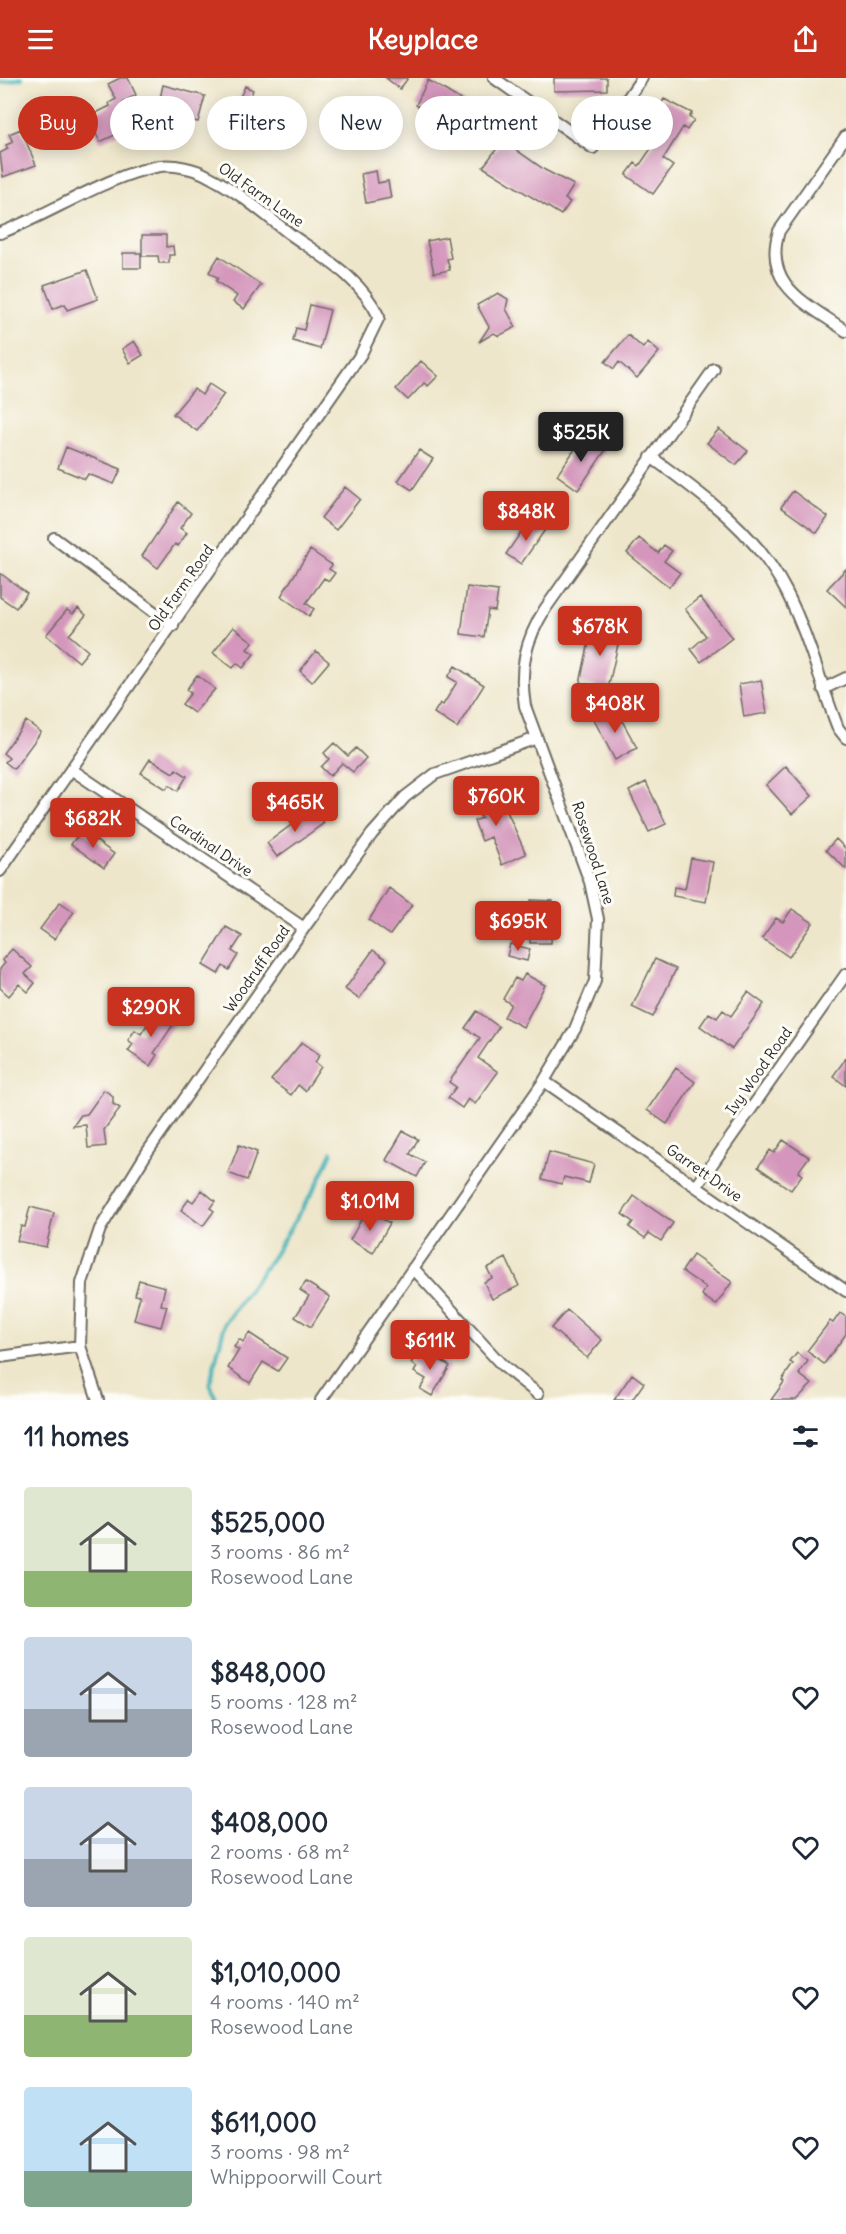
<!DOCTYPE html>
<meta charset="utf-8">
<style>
:root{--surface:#fff;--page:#f2f2f3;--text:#1f2937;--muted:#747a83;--accent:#c8321e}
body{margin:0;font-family:Delius,sans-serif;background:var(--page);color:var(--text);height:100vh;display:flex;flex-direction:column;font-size:22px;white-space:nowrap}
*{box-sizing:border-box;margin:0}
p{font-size:20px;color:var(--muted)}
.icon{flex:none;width:33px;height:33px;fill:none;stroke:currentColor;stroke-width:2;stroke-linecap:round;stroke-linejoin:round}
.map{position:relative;height:1322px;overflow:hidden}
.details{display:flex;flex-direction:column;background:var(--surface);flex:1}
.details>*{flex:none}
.hud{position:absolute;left:18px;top:18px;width:810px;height:54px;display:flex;gap:12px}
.price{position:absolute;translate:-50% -51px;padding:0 14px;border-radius:6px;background:var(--accent);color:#fff;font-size:20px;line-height:39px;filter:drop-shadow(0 2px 3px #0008)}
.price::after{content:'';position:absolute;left:50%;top:36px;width:18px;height:14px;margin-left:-9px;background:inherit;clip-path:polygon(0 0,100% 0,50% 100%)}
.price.on{background:#222;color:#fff}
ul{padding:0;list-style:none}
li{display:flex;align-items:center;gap:18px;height:150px;padding:0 24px}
li span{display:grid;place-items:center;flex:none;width:168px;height:120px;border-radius:6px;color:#555}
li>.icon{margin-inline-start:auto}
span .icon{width:72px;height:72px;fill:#fffc;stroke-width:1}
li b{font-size:26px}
h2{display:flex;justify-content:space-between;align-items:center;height:72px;padding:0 24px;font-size:26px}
.tag{padding:0 21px;border-radius:27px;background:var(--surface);box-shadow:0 3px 15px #0003;font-size:21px;line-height:54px}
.tag.on{background:var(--accent);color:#fff}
header{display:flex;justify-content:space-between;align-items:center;height:78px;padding:0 24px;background:var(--accent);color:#fff;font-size:27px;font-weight:800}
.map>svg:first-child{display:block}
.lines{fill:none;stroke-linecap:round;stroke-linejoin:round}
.stream{stroke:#43b4ba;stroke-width:4}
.building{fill:#d496bc}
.street-casing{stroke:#6f6c63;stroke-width:14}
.street{stroke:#fff;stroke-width:10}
.labels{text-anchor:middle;stroke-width:6;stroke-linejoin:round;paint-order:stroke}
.street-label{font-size:15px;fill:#2b2b2b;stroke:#fdfcf7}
</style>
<header><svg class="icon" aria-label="menu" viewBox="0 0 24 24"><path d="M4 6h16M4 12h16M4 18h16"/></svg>Keyplace<svg class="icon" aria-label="share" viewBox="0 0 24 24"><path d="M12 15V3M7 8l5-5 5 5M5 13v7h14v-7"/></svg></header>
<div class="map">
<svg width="846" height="1322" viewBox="0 0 846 1322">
<rect width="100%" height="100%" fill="#fdfcf7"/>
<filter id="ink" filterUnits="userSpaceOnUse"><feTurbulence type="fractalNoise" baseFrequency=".0167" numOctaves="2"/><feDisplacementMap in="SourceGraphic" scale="12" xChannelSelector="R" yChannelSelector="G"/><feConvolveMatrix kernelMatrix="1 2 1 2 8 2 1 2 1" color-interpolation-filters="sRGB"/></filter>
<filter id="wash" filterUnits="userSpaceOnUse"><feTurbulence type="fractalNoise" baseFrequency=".008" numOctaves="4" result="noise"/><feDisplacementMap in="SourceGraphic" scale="24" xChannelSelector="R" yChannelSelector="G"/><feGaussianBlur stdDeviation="1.35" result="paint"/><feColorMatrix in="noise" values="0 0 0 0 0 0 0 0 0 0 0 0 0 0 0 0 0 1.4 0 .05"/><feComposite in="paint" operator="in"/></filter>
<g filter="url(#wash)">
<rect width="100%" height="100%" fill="#eee6ca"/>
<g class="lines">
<path class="stream" d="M0 5 22 0
M216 1322 210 1305 225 1245 274 1177 319 1103 332 1074"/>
</g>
<g id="blocks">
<path class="building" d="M120 0H128L136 17 123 24 134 48 100 64 88 39 110 28 109 25 116 21 108 6Z
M386 0H408L400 11Z
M554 0H607V12L554 13Z
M428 2 471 28 460 46 452 42 449 47 416 27Z
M163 7 205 18 198 44 186 41 187 34 170 30 168 36 157 34Z
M245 8 253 12 246 30 237 26Z
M280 18 303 45 289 57 266 30Z
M664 21 692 35 689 39 694 42 687 52 683 49 663 81 673 88 653 116 626 97 635 85 639 88 659 59 649 53 659 36 656 34Z
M21 51 36 87 3 99 0 75 8 71 6 67 13 64 9 56Z
M510 53 522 61 515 71 545 92 574 107 565 121 570 124 561 137 483 89Z
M376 93 378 105 388 103 391 120 366 125 361 96Z
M142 157H166V169L173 168 174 177H169V185H159L158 178H142Z
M447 159 451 180 447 181 450 192 434 195 427 163Z
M123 175H141V190H123Z
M219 178 261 207 244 231 233 224 237 218 216 203 218 200 209 194Z
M87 192 98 221 67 232 65 226 53 231 44 207Z
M498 215 508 221 506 231 516 249 499 258 494 255 479 264 489 249 477 227Z
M310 227 330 232 320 271 293 263 296 250 304 252Z
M628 257 643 270 648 264 659 274 637 300 619 284 614 291 605 284Z
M134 263 143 277 130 285 122 271Z
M421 283 438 298 428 308 424 305 408 322 396 311Z
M209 306 224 316 197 353 173 336 194 311 202 317Z
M719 351 748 373 736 387 707 365Z
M584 358 605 373 578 412 557 397Z
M66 369 121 391 114 406 88 396 85 401 58 390Z
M419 372 433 381 412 412 398 403Z
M345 409 360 421 336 452 321 440Z
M793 413 828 439 817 455 781 429Z
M178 424 191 435 180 450 187 455 178 468 175 466 158 490 142 478Z
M530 441 545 452 521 486 506 476Z
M639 460 658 475 664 467 672 473 664 483 680 495 669 509 627 475Z
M310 472 332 487 329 491 335 495 329 503 324 500 306 525 314 531 309 538 281 518Z
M846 491V529L827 511Z
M0 495 27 515 16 530 0 519Z
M467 509 498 513 495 533 488 532 484 559 461 556Z
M700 519 732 560 701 584 691 571 706 558 685 531Z
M78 530 86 537 69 557 88 573 79 584 46 557 67 532 73 536Z
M593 546 621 553 608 611 580 605Z
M233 549 253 564 247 571 254 576 243 590 237 585 233 590 213 575Z
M316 573 329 584 312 604 300 593Z
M455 588 484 607 457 650 434 635 440 625 443 627 457 604 448 599Z
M197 597 215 611 194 635 182 626 191 615 186 612Z
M761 602 767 635 744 639 739 606Z
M615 630 637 670 615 682 594 642Z
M26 643 41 654 14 691 5 684 9 680 3 675Z
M334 665 348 678 356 670 366 680 353 694 342 685 330 698 321 689 329 681 324 675Z
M150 681 173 695 176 691 187 698 178 713 169 707 166 711 141 695Z
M786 688 812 718 792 736 766 707Z
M646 704 666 746 649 754 629 713Z
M475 711 489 725 501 720 526 776 502 787 491 759 482 763 474 743 482 740 464 721Z
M313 731 324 745 277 779 267 765Z
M82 752 114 776 104 790 71 766Z
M836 761 846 771V791L826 772Z
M691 780 713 784 706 824 673 818 674 809 685 811Z
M389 810 412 827 390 857 369 842Z
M531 822 553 823 551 865H530Z
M60 824 74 834 54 861 40 851Z
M792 831 813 845 789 879 762 860 776 840 783 844Z
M226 849 242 858 232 873 238 877 229 892 223 888 218 896 203 887Z
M510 866 530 871 527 883 507 878Z
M12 871 32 889 25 896 35 905 28 914 19 906 9 918 0 910V891L5 885 2 882Z
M373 872 387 882 359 921 345 911Z
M655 881 676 891 653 939 632 929Z
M525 896 545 907 523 949 504 939 511 926 503 921 515 900 521 903Z
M748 914 764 926 732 971 700 948 709 935 717 940 723 932 731 938Z
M157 932 175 944 154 975 157 977 150 988 128 973 133 966 128 962 135 952 141 956Z
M477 933 499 949 478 980 498 994 475 1026 468 1021 462 1030 448 1020 456 1009 449 1004 480 960 465 950Z
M302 964 320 977 315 984 321 989 305 1013 298 1007 291 1017 271 1002Z
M846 980V1008L833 998Z
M676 990 695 1004 667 1046 647 1032Z
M104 1012 113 1018V1026L120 1030 104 1052 106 1068 88 1070 86 1047 73 1048 81 1037 87 1036Z
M403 1053 418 1061 410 1076 425 1084 417 1099 386 1082Z
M783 1062 809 1079 798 1094 802 1097 791 1112 758 1089 770 1072 774 1075Z
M239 1067 257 1074 247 1102 228 1095Z
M549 1074 594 1086 589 1105 564 1099 562 1106 542 1101Z
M202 1112 215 1123 210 1130 214 1133 203 1148 181 1132 189 1121 193 1124Z
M634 1118 673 1145 661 1163 649 1155 645 1160 629 1149 633 1144 622 1136Z
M30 1129 54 1135 46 1169 17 1163 21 1148 25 1149Z
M366 1133 390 1145 373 1175 350 1162Z
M693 1177 732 1204 716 1227 702 1217 706 1210 682 1193Z
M506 1180 519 1208 492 1221 484 1204 492 1200 487 1190Z
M139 1202 165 1209 161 1227 167 1228 161 1249 134 1242 140 1218 135 1217Z
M306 1204 330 1219 311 1249 295 1239 309 1218 300 1212Z
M567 1232 602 1262 587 1280 551 1250Z
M840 1235 846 1239V1256L824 1286 807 1273 830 1243 833 1245Z
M249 1255 287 1280 278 1293 263 1284 250 1305 228 1290 239 1272 234 1269 239 1261 243 1264Z
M420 1270 450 1288 432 1318 420 1311 426 1301 414 1294 417 1289 411 1285Z
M797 1275 808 1283 799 1296 812 1306 796 1322H771L784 1304 782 1302 793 1286 790 1284Z
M632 1296 644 1305 632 1322H614Z"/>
</g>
</g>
<g filter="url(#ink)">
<use href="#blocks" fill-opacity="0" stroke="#6f6c63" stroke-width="1.5"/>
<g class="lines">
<defs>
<path id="street" d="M494 0 593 70 642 0
M846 58 779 153C762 208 808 226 846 253
M0 155C51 136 107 97 160 88 174 86 196 91 208 98 238 113 264 136 290 156 324 180 361 200 379 239L361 276 0 793
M651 379C703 417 756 454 786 513 808 556 820 604 838 650L846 660
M54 460 173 548
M823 611 846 600
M71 691 304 850
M544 1003 846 1213
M696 1109 846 896
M413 1190 502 1287 538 1316
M0 1279 80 1268
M98 1322 80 1268 82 1205 100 1151 148 1073 304 850 372 756 405 719 435 696 537 660
M321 1322 544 1003 575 951 595 903 598 841 590 804 525 628C519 591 525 563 545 531L714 291"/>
</defs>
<use href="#street" class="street-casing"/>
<use href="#street" class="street"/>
</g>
</g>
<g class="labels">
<g class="street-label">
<text transform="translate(261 117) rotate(35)" y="5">Old Farm Lane</text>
<text transform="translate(181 510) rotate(-55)" y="5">Old Farm Road</text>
<text transform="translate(211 768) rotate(34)" y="5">Cardinal Drive</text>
<text transform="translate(593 775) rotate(72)" y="5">Rosewood Lane</text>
<text transform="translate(257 891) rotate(-55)" y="5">Woodruff Road</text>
<text transform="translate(759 993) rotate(-55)" y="5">Ivy Wood Road</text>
<text transform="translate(704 1095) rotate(35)" y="5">Garrett Drive</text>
</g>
</g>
</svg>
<b class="price on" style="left:581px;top:385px">$525K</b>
<b class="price" style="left:526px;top:464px">$848K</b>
<b class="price" style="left:600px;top:579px">$678K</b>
<b class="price" style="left:615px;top:656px">$408K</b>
<b class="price" style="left:496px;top:749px">$760K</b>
<b class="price" style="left:295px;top:755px">$465K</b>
<b class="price" style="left:93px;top:771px">$682K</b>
<b class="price" style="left:518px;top:874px">$695K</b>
<b class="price" style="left:151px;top:960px">$290K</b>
<b class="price" style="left:370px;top:1154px">$1.01M</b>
<b class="price" style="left:430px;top:1293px">$611K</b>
<div class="hud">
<a class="tag on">Buy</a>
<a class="tag">Rent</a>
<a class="tag">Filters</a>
<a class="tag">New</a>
<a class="tag">Apartment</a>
<a class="tag">House</a>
</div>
</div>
<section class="details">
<h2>11 homes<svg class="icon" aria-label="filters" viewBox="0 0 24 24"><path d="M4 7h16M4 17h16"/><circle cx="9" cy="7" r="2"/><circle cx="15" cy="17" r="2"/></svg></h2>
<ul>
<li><span style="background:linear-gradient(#dfe7d0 70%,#8fb573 0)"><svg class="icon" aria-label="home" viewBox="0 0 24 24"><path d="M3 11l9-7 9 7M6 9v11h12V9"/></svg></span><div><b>$525,000</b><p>3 rooms · 86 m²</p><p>Rosewood Lane</p></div><svg class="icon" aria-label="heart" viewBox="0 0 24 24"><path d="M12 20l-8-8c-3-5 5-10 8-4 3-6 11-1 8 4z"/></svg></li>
<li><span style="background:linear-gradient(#c9d6e8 60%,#9aa5b1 0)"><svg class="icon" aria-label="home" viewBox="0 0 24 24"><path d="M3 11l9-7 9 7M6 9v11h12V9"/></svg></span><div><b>$848,000</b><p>5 rooms · 128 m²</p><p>Rosewood Lane</p></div><svg class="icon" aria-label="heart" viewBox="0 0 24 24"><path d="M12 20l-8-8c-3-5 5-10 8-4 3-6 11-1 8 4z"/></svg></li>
<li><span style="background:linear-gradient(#c9d6e8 60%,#9aa5b1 0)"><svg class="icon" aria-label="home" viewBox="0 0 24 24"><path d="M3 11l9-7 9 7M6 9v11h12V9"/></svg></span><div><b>$408,000</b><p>2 rooms · 68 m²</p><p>Rosewood Lane</p></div><svg class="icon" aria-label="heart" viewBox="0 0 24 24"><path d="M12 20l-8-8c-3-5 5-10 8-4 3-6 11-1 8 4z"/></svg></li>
<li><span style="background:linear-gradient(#dfe7d0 65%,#8fb573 0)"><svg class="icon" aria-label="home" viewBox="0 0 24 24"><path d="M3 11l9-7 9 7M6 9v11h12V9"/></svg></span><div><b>$1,010,000</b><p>4 rooms · 140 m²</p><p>Rosewood Lane</p></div><svg class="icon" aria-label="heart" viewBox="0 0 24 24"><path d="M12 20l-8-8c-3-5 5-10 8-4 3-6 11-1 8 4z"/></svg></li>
<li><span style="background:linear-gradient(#bfe0f5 70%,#7fa58c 0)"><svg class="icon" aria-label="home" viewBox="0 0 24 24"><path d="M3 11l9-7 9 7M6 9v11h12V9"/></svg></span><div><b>$611,000</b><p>3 rooms · 98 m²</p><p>Whippoorwill Court</p></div><svg class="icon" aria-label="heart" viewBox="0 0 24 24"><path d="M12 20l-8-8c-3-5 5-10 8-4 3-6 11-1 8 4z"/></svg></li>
</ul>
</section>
